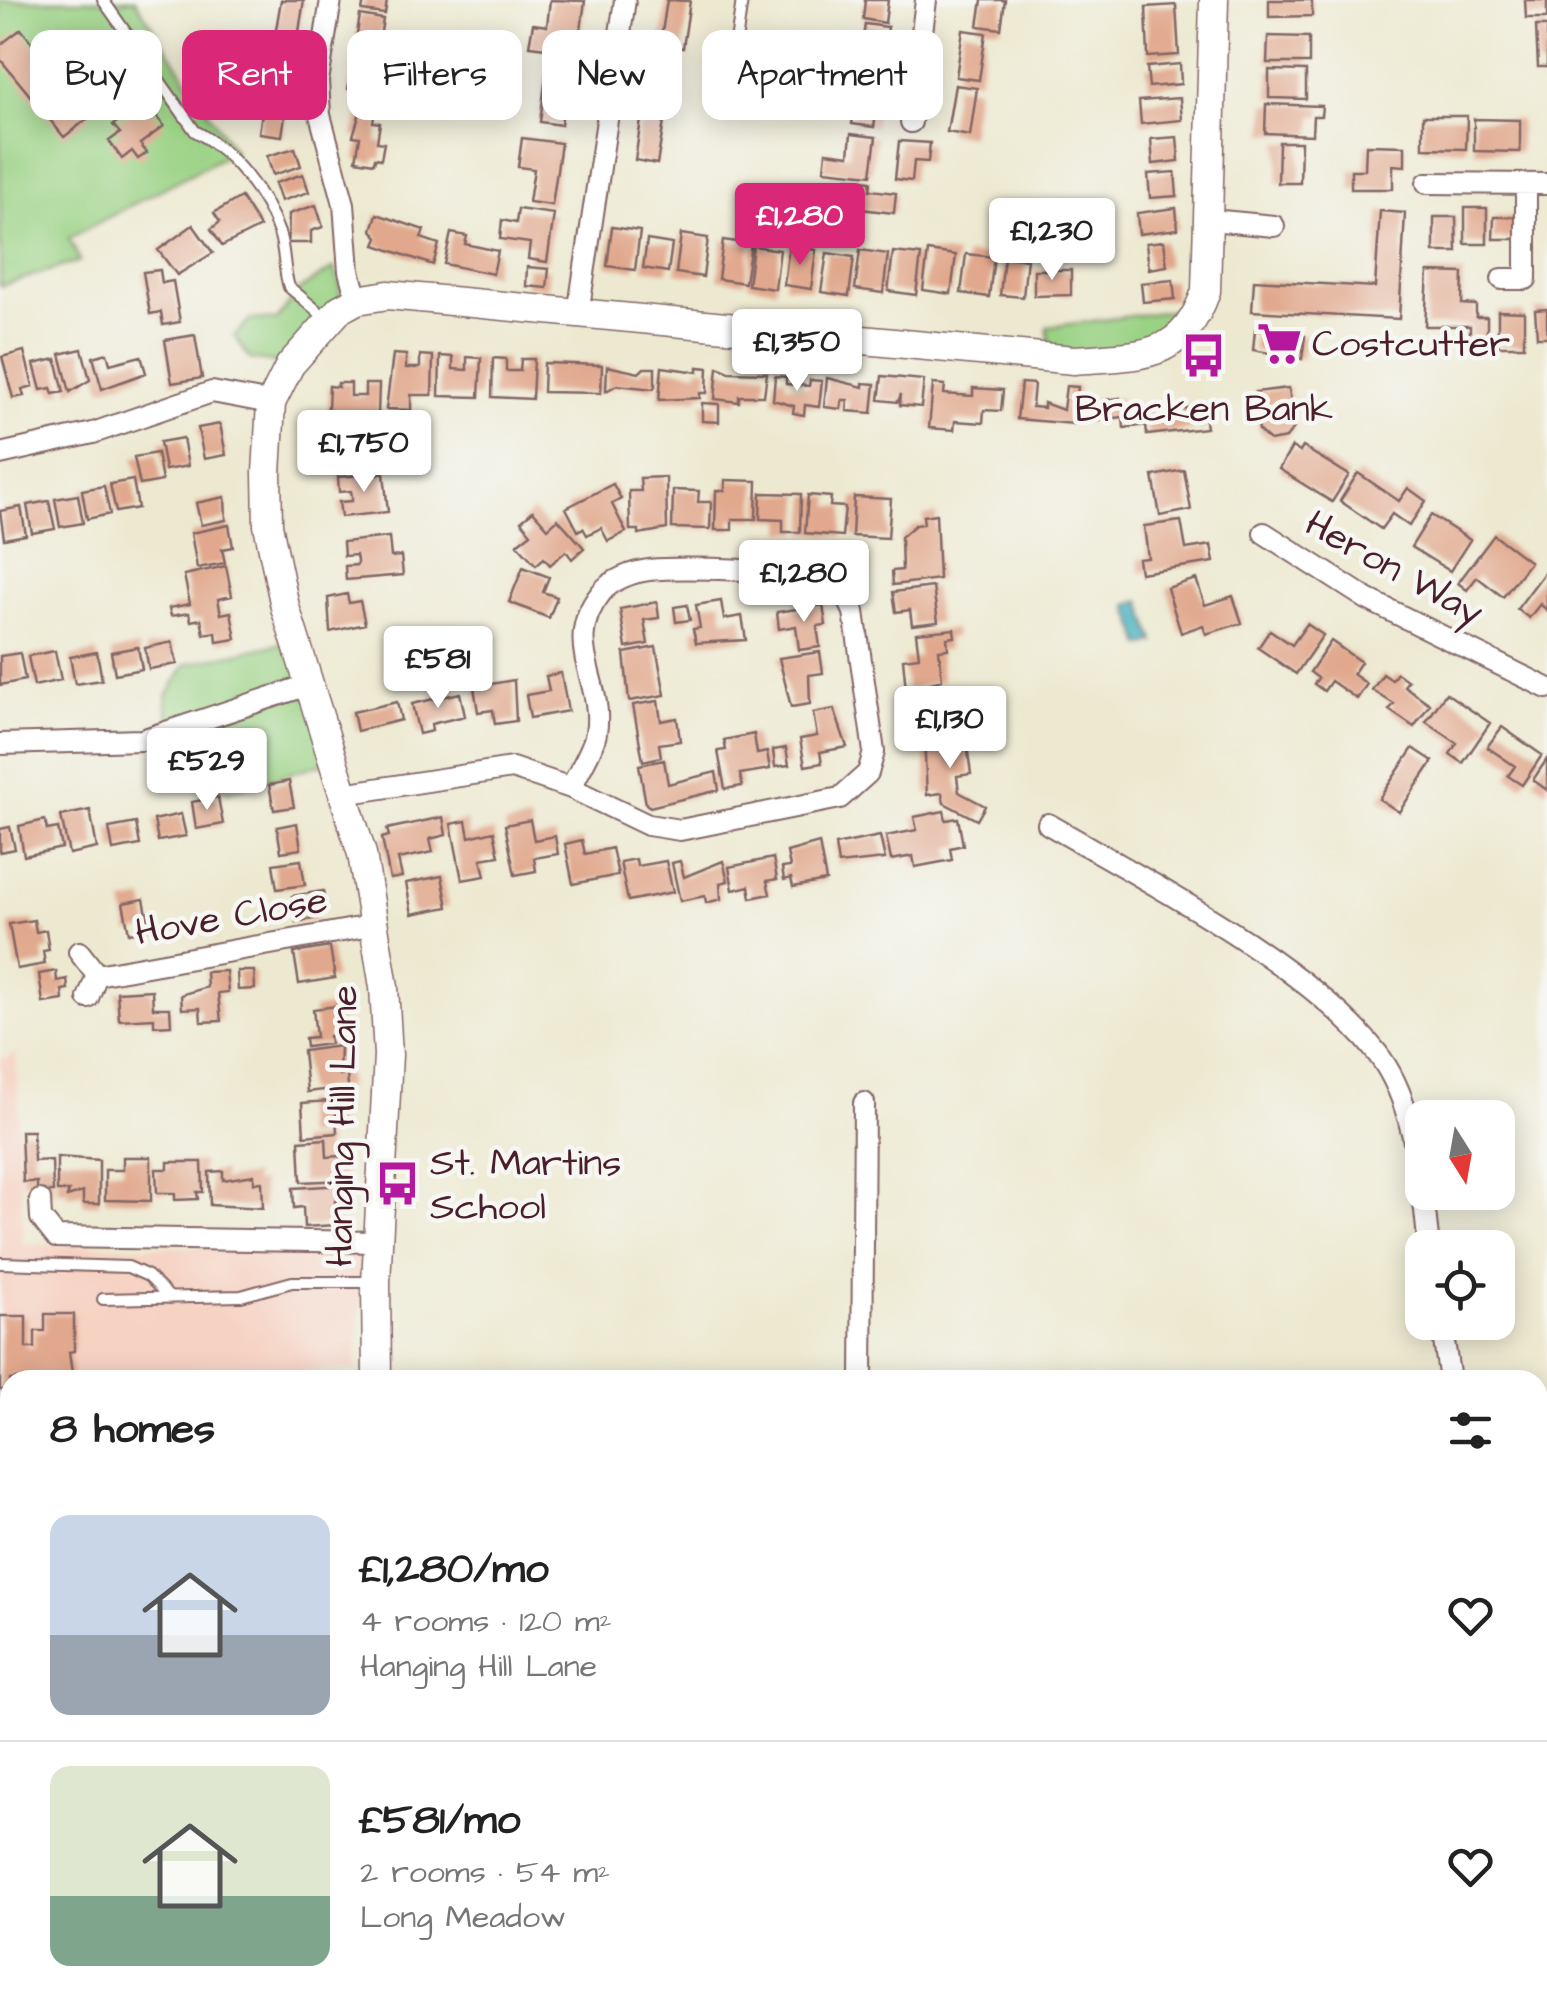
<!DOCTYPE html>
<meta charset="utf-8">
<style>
:root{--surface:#fff;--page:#f6f6f6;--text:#222;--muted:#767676;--line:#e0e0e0;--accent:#db2777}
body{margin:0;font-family:"Architects Daughter",sans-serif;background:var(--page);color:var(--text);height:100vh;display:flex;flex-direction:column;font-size:38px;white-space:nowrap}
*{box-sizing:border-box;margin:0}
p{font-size:32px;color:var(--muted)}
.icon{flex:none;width:55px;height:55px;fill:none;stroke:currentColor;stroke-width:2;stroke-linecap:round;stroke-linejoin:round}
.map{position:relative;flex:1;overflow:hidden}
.details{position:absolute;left:0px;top:1370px;width:1548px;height:640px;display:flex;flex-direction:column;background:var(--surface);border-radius:30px 30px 0 0;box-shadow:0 5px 25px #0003}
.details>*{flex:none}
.top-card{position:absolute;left:30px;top:30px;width:1000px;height:90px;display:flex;gap:20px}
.needle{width:65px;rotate:169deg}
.buttons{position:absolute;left:1405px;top:1100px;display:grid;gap:20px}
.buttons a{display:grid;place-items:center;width:110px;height:110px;border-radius:20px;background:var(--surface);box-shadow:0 5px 25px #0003;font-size:50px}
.price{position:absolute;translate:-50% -85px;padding:0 22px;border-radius:10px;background:#fff;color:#222;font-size:32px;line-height:65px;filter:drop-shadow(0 2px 5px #0008)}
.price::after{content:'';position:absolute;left:50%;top:60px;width:30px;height:22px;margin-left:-15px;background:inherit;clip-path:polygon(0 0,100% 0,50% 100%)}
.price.selected{background:var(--accent);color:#fff}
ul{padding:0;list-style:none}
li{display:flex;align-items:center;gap:30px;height:250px;padding:0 50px}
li+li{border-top:2px solid var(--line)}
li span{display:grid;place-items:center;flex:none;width:280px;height:200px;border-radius:20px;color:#555}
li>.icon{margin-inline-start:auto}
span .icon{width:120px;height:120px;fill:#fffc;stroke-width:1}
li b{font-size:42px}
h2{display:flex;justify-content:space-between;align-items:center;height:120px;padding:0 50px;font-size:42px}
.chip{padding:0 35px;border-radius:20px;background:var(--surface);box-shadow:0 5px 25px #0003;font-size:35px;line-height:90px}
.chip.selected{background:var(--accent);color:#fff}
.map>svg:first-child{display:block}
.built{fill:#f6d2c3}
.green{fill:#9ad284;stroke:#727858;stroke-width:2.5}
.water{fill:#3faebb;stroke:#446673;stroke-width:2.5}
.building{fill:#e1a88d}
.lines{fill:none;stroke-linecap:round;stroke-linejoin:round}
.lane-casing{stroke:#836665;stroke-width:14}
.street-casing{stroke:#836665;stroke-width:24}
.secondary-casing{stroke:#836665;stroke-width:31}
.lane{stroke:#fff;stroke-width:10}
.street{stroke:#fff;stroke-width:20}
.secondary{stroke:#fff;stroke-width:28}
.labels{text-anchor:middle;stroke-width:9;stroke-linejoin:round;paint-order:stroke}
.poi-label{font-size:38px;fill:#4a1f2b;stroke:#f6f6f2;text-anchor:start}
.street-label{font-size:38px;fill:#4a1f2b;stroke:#f6f6f2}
</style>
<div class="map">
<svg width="1547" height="2010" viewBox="0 0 1547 2010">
<rect width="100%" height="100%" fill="#f6f6f2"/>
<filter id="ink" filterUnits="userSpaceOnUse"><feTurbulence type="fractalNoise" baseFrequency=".01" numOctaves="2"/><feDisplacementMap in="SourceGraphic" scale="20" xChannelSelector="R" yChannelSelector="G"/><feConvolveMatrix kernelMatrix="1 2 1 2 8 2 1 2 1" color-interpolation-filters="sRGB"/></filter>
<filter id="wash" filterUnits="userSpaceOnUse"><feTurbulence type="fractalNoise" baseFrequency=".0048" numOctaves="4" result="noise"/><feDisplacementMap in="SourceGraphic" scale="40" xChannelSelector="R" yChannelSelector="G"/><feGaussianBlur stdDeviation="2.25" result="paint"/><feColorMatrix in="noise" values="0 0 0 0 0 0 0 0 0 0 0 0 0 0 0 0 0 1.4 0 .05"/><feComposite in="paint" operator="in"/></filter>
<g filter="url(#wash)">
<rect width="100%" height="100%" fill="#ede9d1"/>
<path class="built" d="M16 1054 23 1244 364 1251 356 1369 199 1380H10V2000H94V2010H0V1060Z"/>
<path class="green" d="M0 0H135L234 151 69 238 80 261 0 286Z
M334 268 340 284V309L290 365 250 359 234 336 251 319 277 320 300 289Z
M1192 308 1170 345 1052 357 1047 327Z
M294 641 331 761 228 792 206 778 195 738 208 732 202 722 169 720 166 697 186 664Z"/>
<path class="water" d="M1141 601 1155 642 1142 646 1128 605Z"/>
<g id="blocks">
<path class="building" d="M281 0H304L295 57 272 53Z
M364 0H387L385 14 362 11Z
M550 0 585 1 578 52 529 46 533 24 547 26Z
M667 0 690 1 683 48 660 45Z
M865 0H888L885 23 863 19Z
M982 0H1005L1001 29 978 26Z
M1269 0H1312V16L1269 17Z
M1525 0H1547V18H1526Z
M1176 5 1179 55 1148 57 1146 7Z
M360 15 383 19 371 93 348 89Z
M865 24 888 27 881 75 858 71Z
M1536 26H1547V67H1538Z
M21 29 91 116 64 137 0 59V45Z
M963 30 986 33 979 80 956 77Z
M1268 36 1309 37V63H1267Z
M655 52 678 55 671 103 648 99Z
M270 59 293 62 282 136 259 133Z
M1180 64 1181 84 1149 87 1147 67Z
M547 68 568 71 561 125 540 122Z
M1269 70 1306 71V99L1269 98Z
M859 76 882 79 874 127 852 124Z
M955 85 977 88 970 136 947 132Z
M1180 98 1182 120 1141 124 1139 101Z
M364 99 377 101 373 122 380 123 377 142 384 143 381 159 375 158 374 163 356 160 360 137 353 136Z
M1266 104 1322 106 1321 116H1313L1312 135 1265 133Z
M136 108 142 116 151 109 164 126 140 144 147 153 138 159 132 151 122 159 109 141 120 133 113 125Z
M642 113 665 116 657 164 635 160Z
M1423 116H1467L1466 149 1423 148Z
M1474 119 1520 120V152L1474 151Z
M851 134 876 137 871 175 824 170 826 152 849 155Z
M1177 137 1179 161 1153 164 1151 139Z
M522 138 561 143 552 205 529 202 534 169 518 167Z
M899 141 930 143 928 162 914 161 912 181 895 179Z
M1279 142H1301L1300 183H1278Z
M1366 145 1405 146V166L1393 165V189H1351V170H1365Z
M295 148 301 166 273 175 267 156Z
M1175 172 1177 196 1150 198 1148 174Z
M303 174 309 192 281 201 275 183Z
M848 178 871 181 870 190 896 193 894 213 844 207Z
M241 197 260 227 222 246 211 229 220 222 214 213Z
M316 205 323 227 311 231V243H288L289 214Z
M1176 208 1178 229 1139 234 1137 213Z
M1465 208H1487V244H1465Z
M518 209 554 214 547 262 528 259 530 243 500 239 502 220 516 223Z
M1380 211 1405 213 1399 319 1252 311 1254 280 1375 287Z
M377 214 424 230 421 238 439 244 433 265 375 245 378 238 372 230Z
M1434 217H1456L1457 252H1434Z
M1494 217H1519V239H1493Z
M193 225 213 253 177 275 158 250Z
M612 227 640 231 635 270 607 266Z
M451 233 467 236 465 244 498 251 493 274 444 264Z
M681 234 708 238 703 277 676 273Z
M647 240 672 244 668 272 643 268Z
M723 240 751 244 745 283 718 279Z
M1164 241 1167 266 1149 269 1146 243Z
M753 246 780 250 775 289 748 285Z
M789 246 816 250 811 289 784 285Z
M860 250 888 254 883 293 855 289Z
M928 251 956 255 951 294 923 290Z
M893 252 921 255 916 295 888 291Z
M827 253 854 257 849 296 821 292Z
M966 254 994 257 989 297 961 293Z
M1004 257 1027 259 1023 297 1000 295Z
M527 267 549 269 547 288 526 286Z
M160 270 162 283 173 281 180 322 163 325 161 312 150 314 143 272Z
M1034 270H1071V295L1034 296Z
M1428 272 1463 273 1462 304 1476 305V317H1487V342L1470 341V326H1425Z
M1173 280 1175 299 1143 302 1141 283Z
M1547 309V337H1537L1535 310Z
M1498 311 1524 312V346H1498Z
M1255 330 1305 336 1302 359 1253 350Z
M195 335 202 378 172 383 165 340Z
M82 349 90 380 70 392 60 354Z
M24 351 33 386 22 389 24 396 13 398 2 357Z
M107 353 110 364 141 356 146 373 102 389 93 357Z
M393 354 406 355V368H420V355L433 356 432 395H411V410L386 409Z
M440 356 453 357V369L467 370V357L481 358 479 397 439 396Z
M493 358 506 359V371H520L521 359H534L532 399 492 397Z
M56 359 64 392 53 394 51 388 41 390 34 364Z
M544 363 602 365 601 393 543 392Z
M607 366 639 373 644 368H655V386L653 389 617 385 606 391Z
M662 367 698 372V367L708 368 707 393H700V398L659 400Z
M718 367 729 372 767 373 764 396H739V402L715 399Z
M775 376 786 377V384L809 386 810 380 822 381 819 407 805 405 804 415 793 413 794 406 773 400Z
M882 376 924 380 921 407 900 405 901 394 898 402 879 400Z
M827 378 863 387V383L875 384 872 413 847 411 848 400H842L841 409 824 407Z
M338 383H351V396H365V384H379L378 414 384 415 383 430 327 431 329 386 338 387Z
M1021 383 1034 384 1032 407 1044 408V403L1063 410 1066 386 1078 387 1074 424 1017 419Z
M933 384 945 385 944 394 973 396V388L1003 390 1001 411 984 410 983 423 955 421 954 430 929 428Z
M1289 388 1294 428 1286 438 1270 441 1259 431 1255 392Z
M1120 398 1122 407 1143 404 1145 414 1203 406 1206 428 1147 435 1146 425 1124 428 1123 417 1092 421 1090 402Z
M702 403 719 404V422L702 421Z
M220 424 226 455 204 459 198 428Z
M183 438 188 466 165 470 160 442Z
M1292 447 1300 452 1303 447 1349 475 1332 502 1279 469Z
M157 453 162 481 140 485 134 457Z
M1184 470 1191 510 1160 516 1153 476Z
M384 473 388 512 341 517 339 502 352 501V496L351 491 339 492 338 477Z
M1358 473 1399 501 1408 488 1426 501 1409 526 1392 514 1381 529 1340 501Z
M666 477 667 529 639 534V530H630L629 491H641L640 478Z
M133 480 138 508 116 512 110 484Z
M725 480 757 481 756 519H732V530H715L716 491H725Z
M613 484 621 499 612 504 626 532 608 541 601 528 587 535 583 528 578 531 566 508Z
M104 486 110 514 87 519 82 490Z
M673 490 699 491 698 502H711L710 529 672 528Z
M761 493 801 494 800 532H783V520L760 519Z
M78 495 83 523 60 527 55 499Z
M808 495 831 497 830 506 845 507 842 536 805 533Z
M225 497 226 520 201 525 196 503Z
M854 497 891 499 888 538 852 536Z
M49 501 55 529 32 533 27 505Z
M21 507 26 535 4 539 0 511Z
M533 511 548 528 558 519 584 548 572 559 566 551 550 565 544 558 536 565 517 544 531 533 521 521Z
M936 514 939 579 893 585 892 571 902 570 901 537 915 525 924 524 923 516Z
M1431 515 1470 540 1450 571 1411 547Z
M1181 521 1186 549 1211 545 1214 562 1140 573 1138 559 1148 558 1144 526Z
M229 525 233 547 222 549 225 563 197 568 191 533Z
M1494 535 1530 562 1503 597 1477 577 1467 590 1458 583Z
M389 537 391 557 401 556 403 575 346 580 345 566 357 565V560L356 555 344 556 343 542Z
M226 566 232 596 218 599 221 614 231 612 236 639 217 642 216 632 204 634 201 619 191 621 189 613 171 616 169 608 190 604 184 575Z
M523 567 549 577 543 592 557 597 549 618 509 602Z
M1547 569V610L1540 604 1529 618 1517 609Z
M1196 579 1205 605 1233 596 1242 623 1206 634 1203 625 1181 633 1167 588Z
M933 587 938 622 912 625 910 610 896 612 893 592Z
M347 594 349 603 360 601 365 624 330 632 328 598Z
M721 601 724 619 742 616 746 640 696 643 693 629 700 628 696 605Z
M657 602 659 618 644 620 648 644 626 648 620 609Z
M687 605 690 620 676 622 674 607Z
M823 605 826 625 817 626 820 647 799 650 796 626 779 629 777 612Z
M1307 624 1323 635 1296 674 1258 648 1270 630 1292 645Z
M954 629 955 637 947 638 948 649 939 650 942 680 906 690 903 659 919 657 916 633Z
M1331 641 1361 662 1353 674 1367 684 1357 699 1331 681 1324 691 1314 684 1318 678 1310 672Z
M172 642 177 664 149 669 145 648Z
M138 647 142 669 115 674 111 652Z
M656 647 665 695 629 701 624 653Z
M55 651 61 680 34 686 28 656Z
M97 652 102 680 75 684 70 657Z
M820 652 823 673 809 675 810 704 791 707 779 658Z
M20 653 25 680 0 685V656Z
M561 673 568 711 530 718 526 695 549 691 546 676Z
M1397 673 1408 681 1404 686 1430 704 1414 727 1389 710 1394 704 1372 690 1383 674 1392 680Z
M514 680 516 721 495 724 493 710 478 712 474 687Z
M946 687 950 707 960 705 963 724 917 732 906 693Z
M460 693 465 716 431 724 432 731 419 734 412 704Z
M1446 693 1490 723 1463 763 1450 754 1457 743 1426 722Z
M658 701 661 721 677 718 680 741 659 744 661 757 643 761 633 705Z
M397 702 401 720 357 731 353 712Z
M834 709 847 747 820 752 822 763 805 766 800 739 817 736 813 713Z
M1502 727 1542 755 1522 785 1508 776 1515 766 1487 747Z
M965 731 971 774 957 776 959 792 985 806 977 820 944 803 942 793 927 795 924 737Z
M754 734 757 754 767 752 770 769 740 774 742 786 725 789 718 751 726 750 724 740Z
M786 748 789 765 775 767 773 750Z
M1413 748 1433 761 1399 812 1379 799Z
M1547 759V790L1533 780Z
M664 760 668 784 716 772 719 790 650 807 646 804 639 765Z
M289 781 294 807 274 810 269 785Z
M218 797 223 824 196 829 192 802Z
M90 810 97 848 69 854 61 816Z
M944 811 946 820 958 818 963 845 950 848 952 860 915 867 913 856 891 860 886 836 917 830 914 817Z
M181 814 186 836 158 841 154 820Z
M443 817 446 835 430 839 433 852 398 859 402 877 390 879 382 838 389 836 387 829Z
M45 820 47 830 58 828 62 848 24 856 19 826Z
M530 820 534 840 555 836 558 854 534 858 536 871 515 875 505 825Z
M466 821 469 837 494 831 499 856 481 859 485 876 462 880 451 824Z
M136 823 140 845 113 850 109 828Z
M297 823 301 849 281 852 277 827Z
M10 827 15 849 0 852V829Z
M880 836 885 859 838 864 835 845Z
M582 840 585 854 612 848 618 875 573 884 565 844Z
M819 843 826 881 793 887 791 878 784 880 782 868 790 867 787 852Z
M773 858 777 879 767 881 770 894 751 898 749 886 733 890 729 867Z
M636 859 637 866 666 861 673 892 628 901 620 862Z
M301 860 305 885 277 889 273 864Z
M680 861 684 877 723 861 728 881 720 883 721 899 706 903 705 896 680 901 672 863Z
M442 876 448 907 412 914 406 883Z
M323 891 326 909 315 910 317 918 296 922 292 896Z
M144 899 150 929 129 933 123 903Z
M34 920 36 932 46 930 49 950 43 951 45 964 17 969 9 924Z
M330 947 335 978 299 984 294 953Z
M56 971 57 981 67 979 68 989 62 990 63 1000 43 1003 39 974Z
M226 971 228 992 218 993 221 1021 201 1022 200 1008 182 1009 181 995 207 987 206 972Z
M237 971H254L255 989 238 990Z
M152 990 153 1008H170L171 1025 154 1026V1018L119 1020 117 992Z
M337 1006 340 1035 329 1036 330 1044 306 1047 305 1038 316 1037 313 1009Z
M340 1046 339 1075 347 1074 348 1087 307 1092 303 1051Z
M344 1100 345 1113 336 1114 337 1133 304 1136 302 1103Z
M21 1131H33L34 1161 52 1160 53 1192H37V1182H23Z
M326 1139 327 1157 340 1156 345 1180 301 1182 299 1141Z
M57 1157 99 1160V1204H83V1192L67 1197 69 1191H57Z
M123 1157H151V1201L105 1200V1170H123Z
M168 1162H202L203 1192H197L198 1199 175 1200V1193H157L156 1169H168Z
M223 1171V1180L254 1175V1183L262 1182 263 1208 210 1205 209 1172Z
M343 1185V1201H335L336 1225 304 1227 303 1207 294 1208 293 1188Z
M45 1314H74V1351L69 1352 73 1380 25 1378 10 1380V1390H0V1316H26V1348H35V1331H45Z
M0 1413H10V1595H0Z
M0 1640 10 1650V1659L0 1670Z
M8 1709 10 1794 0 1804V1716Z
M10 1815V1956L0 1947 4 1858 0 1825Z"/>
</g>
</g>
<g filter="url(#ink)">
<use href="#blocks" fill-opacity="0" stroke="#836665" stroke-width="2.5"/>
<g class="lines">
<defs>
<path id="lane" d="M103 0 195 131C231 150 266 194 279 233 285 249 283 269 289 287L327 319
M726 112 742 0
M0 1263 128 1267 148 1276 170 1298
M103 1299 241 1296 292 1282H375"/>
<path id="street" d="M331 0 318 81 320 115 344 204 349 271 357 300
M911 122 926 0
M1427 183 1547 184
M1211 220 1274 226
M1502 279H1526V184
M578 314 625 0
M0 454 93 433 212 392 271 403
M1264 533 1367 599 1547 688
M0 744 142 740 308 685
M343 794 512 768 571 788 648 825 680 830 840 798 868 773 874 752 854 612C849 601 843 588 832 582 809 569 678 567 649 570 632 572 611 580 601 593 560 644 605 681 596 733 593 750 578 772 571 788
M1048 824C1147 881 1307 964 1377 1053 1406 1090 1416 1144 1422 1189
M79 952 97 975 376 925
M88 998 97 975
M1423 1192 1429 1248
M40 1200 41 1218 56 1237 378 1242
M1441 1322 1450 1380
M862 1380 864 1103
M1538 1441 1547 1439
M918 2000 919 2010"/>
<path id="secondary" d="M377 1380 376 1282 388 1055 384 987 362 854 285 607 268 525 267 473 271 403 290 365 340 309 357 300 388 295 1074 360C1140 355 1182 361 1206 291L1214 0
M386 2000 388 2010"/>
</defs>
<use href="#lane" class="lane-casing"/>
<use href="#street" class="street-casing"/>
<use href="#secondary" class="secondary-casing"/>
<use href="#lane" class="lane"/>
<use href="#street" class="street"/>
<use href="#secondary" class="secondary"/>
</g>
</g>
<defs>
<symbol id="supermarket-bare" viewBox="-9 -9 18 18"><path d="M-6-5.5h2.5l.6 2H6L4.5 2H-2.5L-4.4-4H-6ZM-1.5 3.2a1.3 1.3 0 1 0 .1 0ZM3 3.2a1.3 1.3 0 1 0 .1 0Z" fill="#b5179e" stroke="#f6f6f2" stroke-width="2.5" paint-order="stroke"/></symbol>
<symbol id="bus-bare" viewBox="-9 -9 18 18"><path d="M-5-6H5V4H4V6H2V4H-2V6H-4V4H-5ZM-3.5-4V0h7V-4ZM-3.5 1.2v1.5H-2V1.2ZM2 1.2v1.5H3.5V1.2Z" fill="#b5179e" stroke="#f6f6f2" stroke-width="2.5" paint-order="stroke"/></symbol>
</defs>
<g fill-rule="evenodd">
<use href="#supermarket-bare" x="1248" y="312" width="63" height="63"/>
<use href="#bus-bare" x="1172" y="324" width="63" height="63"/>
<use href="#bus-bare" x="366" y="1152" width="63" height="63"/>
</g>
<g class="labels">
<g class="poi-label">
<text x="1312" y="356">Costcutter</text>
<text x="1204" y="421" text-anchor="middle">Bracken Bank</text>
<text x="430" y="1175">St. Martins<tspan x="430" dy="44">School</tspan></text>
</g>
<g class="street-label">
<text transform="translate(1395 567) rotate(29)" y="13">Heron Way</text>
<text transform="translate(231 915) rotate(-10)" y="13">Hove Close</text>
<text transform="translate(341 1126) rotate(-89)" y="13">Hanging Hill Lane</text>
</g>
</g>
</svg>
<div class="buttons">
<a><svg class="needle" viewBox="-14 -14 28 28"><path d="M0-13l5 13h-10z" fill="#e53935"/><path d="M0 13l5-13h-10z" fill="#767676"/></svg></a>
<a><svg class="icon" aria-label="locate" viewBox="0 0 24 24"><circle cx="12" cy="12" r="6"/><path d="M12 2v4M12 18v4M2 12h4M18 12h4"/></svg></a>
</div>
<b class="price selected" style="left:800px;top:268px">£1,280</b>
<b class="price" style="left:1052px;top:283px">£1,230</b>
<b class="price" style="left:797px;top:394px">£1,350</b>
<b class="price" style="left:364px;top:495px">£1,750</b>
<b class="price" style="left:804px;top:625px">£1,280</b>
<b class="price" style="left:438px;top:711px">£581</b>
<b class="price" style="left:950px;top:771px">£1,130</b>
<b class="price" style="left:207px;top:813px">£529</b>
<div class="top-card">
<a class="chip">Buy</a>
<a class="chip selected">Rent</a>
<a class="chip">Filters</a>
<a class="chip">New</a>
<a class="chip">Apartment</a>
</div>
<section class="details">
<h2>8 homes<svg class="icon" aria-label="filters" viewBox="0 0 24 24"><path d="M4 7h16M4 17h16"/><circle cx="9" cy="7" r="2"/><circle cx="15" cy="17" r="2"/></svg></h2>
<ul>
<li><span style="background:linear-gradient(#c9d6e8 60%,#9aa5b1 0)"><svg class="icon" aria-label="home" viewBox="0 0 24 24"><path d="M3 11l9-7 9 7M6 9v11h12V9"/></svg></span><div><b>£1,280/mo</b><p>4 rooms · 120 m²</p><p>Hanging Hill Lane</p></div><svg class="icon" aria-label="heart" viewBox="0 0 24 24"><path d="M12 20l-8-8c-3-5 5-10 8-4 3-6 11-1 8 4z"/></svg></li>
<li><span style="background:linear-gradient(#dfe7d0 65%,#7fa58c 0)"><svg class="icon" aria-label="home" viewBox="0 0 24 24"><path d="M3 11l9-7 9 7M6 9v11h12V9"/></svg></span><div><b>£581/mo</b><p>2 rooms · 54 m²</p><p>Long Meadow</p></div><svg class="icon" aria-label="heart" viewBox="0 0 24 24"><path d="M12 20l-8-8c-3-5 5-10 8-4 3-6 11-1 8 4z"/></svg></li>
</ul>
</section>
</div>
